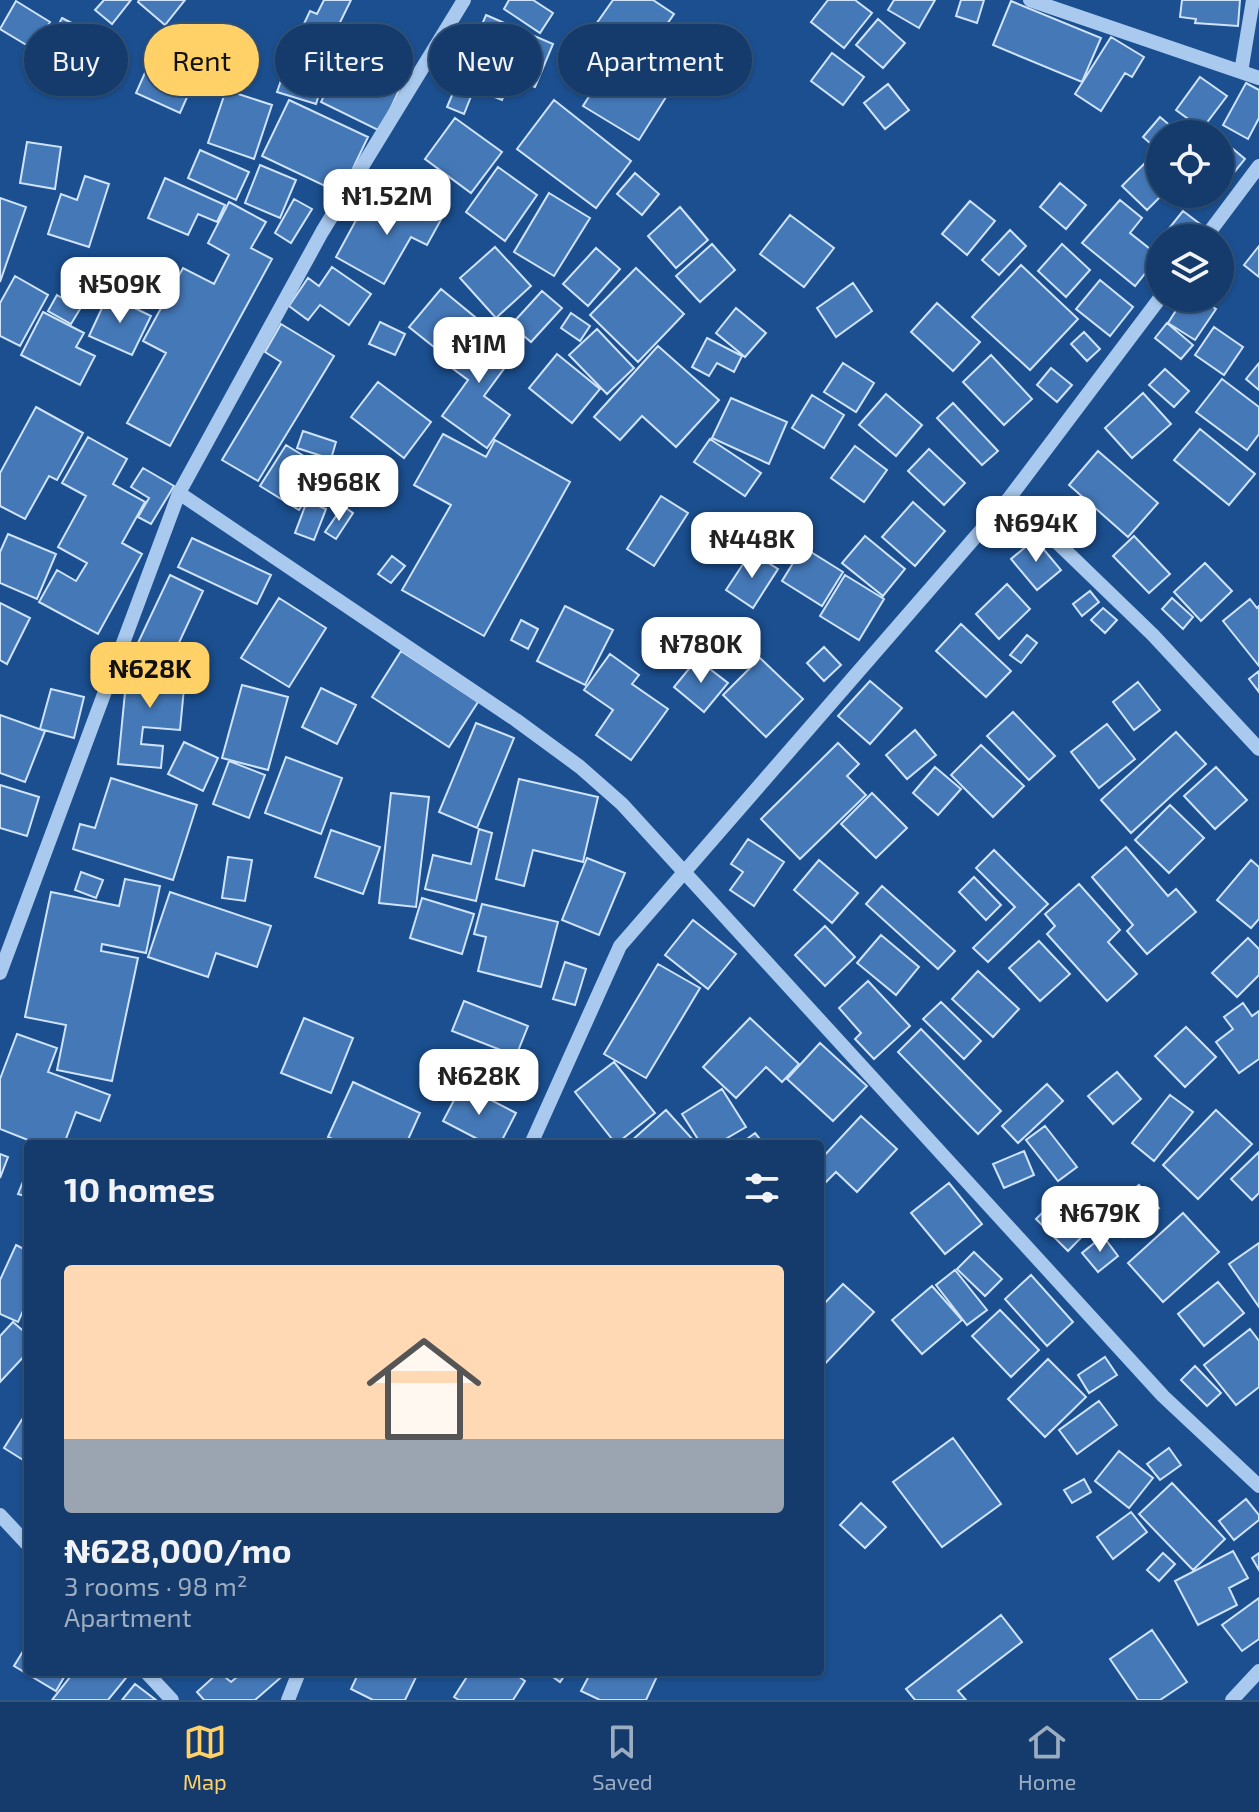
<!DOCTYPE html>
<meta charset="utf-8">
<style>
:root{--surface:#143b6b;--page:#1d4271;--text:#f1f3f6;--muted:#9dadc1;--line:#33557e;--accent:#ffd166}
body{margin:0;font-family:"Exo 2",sans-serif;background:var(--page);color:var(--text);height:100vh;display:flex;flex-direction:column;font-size:30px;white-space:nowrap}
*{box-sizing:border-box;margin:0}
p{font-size:26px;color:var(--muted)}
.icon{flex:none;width:44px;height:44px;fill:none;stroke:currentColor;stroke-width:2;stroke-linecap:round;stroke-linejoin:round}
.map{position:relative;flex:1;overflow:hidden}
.panel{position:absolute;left:24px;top:1140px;width:800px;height:536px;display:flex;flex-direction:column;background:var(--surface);border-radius:8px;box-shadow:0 2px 6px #0004,0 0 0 2px var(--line)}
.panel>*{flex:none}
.banner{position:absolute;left:24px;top:24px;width:800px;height:72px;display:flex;gap:16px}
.controls{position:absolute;left:1146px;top:120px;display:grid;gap:16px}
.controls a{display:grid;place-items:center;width:88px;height:88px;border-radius:50%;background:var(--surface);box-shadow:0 2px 6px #0004,0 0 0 2px var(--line);font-size:40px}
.price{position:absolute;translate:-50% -68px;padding:0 18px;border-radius:16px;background:#fff;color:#222;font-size:26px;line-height:52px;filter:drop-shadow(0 2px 4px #0008)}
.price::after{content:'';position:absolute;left:50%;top:48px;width:24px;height:18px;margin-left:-12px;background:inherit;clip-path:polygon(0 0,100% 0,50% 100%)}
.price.on{background:var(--accent);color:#111}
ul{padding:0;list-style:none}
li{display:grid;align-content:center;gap:16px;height:424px;padding:0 40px}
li+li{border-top:2px solid var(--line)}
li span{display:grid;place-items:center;height:248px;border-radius:8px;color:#555}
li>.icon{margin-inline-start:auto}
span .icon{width:144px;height:144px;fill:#fffc;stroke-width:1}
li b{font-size:34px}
h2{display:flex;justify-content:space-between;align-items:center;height:96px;padding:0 40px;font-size:34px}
.tag{padding:0 28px;border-radius:36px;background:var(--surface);box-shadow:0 2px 6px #0004,0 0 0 2px var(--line);font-size:28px;line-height:72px}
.tag.on{background:var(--accent);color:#111}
.tab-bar{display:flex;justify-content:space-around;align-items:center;height:112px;border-top:2px solid var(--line);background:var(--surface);font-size:22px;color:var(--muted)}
.tab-bar a{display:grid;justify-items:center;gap:4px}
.tab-bar .on{color:var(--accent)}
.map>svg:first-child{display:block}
.building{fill:#4478b7;stroke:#cfe3fa;stroke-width:2}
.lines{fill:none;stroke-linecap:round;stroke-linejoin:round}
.minor{stroke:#a9c9ee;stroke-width:14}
</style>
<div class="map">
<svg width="1259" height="1700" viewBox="0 0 1259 1700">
<rect width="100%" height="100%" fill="#1b4f8f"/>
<path class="building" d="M104 0H131L112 24 95 10Z
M139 0H185L165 25 138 2Z
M324 0H351L324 55 301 44 306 33 301 30 310 11 317 14Z
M509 0H533L553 13 540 33 504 9Z
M613 0H653L674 14 642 60 594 27Z
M828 0H855L872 13 844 48 811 22Z
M894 0H935L919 28 888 10Z
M961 0H984L977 23 956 16Z
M1182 0H1240L1238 26 1195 23 1196 19 1180 17Z
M16 1 50 22 33 49 0 29Z
M1011 1 1101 38 1082 82 993 45Z
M486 15 553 44 535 87 511 78 502 100 474 89 464 114 447 107Z
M62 18 95 35 78 67 45 50Z
M878 19 905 43 883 68 856 45Z
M1111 37 1144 57 1132 77 1125 73 1101 111 1075 94Z
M160 39 204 59 180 113 136 93Z
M832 53 864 77 843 105 811 81Z
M290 54 328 66 316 104 277 92Z
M611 62 666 97 639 140 583 106Z
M338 66 379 86 384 74 403 82 380 131 321 102Z
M1200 77 1227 96 1202 129 1176 110Z
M1246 83 1259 90V118L1248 139 1223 125Z
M888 84 909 110 885 129 864 103Z
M226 90 272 105 254 159 208 143Z
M289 100 368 137 347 181 331 174 325 186 262 156Z
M554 100 631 161 596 208 517 149Z
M1160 117 1180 134H1160V152L1143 137Z
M455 118 502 152 471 193 425 159Z
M1220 138 1245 159 1220 190Z
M27 142 61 147 55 189 20 183Z
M200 150 249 172 236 200 188 178Z
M1150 158 1160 168V194H1163L1147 210 1122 186Z
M260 165 296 180 280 218 245 203Z
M498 167 537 195 505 241 466 212Z
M635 173 659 194 642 215 617 194Z
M85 176 109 184 89 247 48 234 61 194 77 200Z
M165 178 225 205 217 222 198 214 188 235 148 218Z
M1060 183 1086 205 1066 229 1040 207Z
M399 192 443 216 427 245 411 237 384 284 336 257 362 209 384 221Z
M549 193 590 218 554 276 514 252Z
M0 198 26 207 0 282Z
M294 199 312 209 291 243 275 233Z
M1120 200 1142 218 1130 233 1159 256 1135 286 1082 243Z
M970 201 995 221 967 255 942 234Z
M229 202 266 222 251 248 272 259 170 446 127 423 166 353 143 341 183 268 214 284 229 255 208 243Z
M680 207 708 240 676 268 648 236Z
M1183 211 1204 227 1195 238H1173L1166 232Z
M790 215 834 248 804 287 760 254Z
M1010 230 1026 246 999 275 982 260Z
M712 244 735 270 700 302 676 276Z
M1062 244 1090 270 1066 297 1038 271Z
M1259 246V277L1244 265Z
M495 247 531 286 496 318 460 278Z
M596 248 620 269 588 306 563 284Z
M1021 265 1078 319 1030 370 972 317Z
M332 267 371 294 349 325 320 305 308 320 289 306 308 278 319 286Z
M636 268 684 314 638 362 590 315Z
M1220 274 1229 281 1220 293Z
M15 276 48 295 20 346 0 336V303Z
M1100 280 1133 307 1110 336 1076 309Z
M853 283 872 311 836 337 817 308Z
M441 289 475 317 444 355 409 327Z
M542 291 562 308 531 342 511 325Z
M57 295 80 309 71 324 48 311Z
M108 295 151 316 132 355 89 336Z
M1184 298H1199L1216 309 1195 340 1168 323Z
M937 303 980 342 953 371 911 332Z
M736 308 766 333 745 357 716 333Z
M43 312 84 333 76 347 95 356 80 385 21 355Z
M571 313 590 326 580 341 561 328Z
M380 322 405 334 395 355 369 344Z
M479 323 517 351 484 396 510 415 487 448 442 416 468 380 448 365Z
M1167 323 1193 345 1181 359 1155 338Z
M281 324 334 356 258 481 222 460 281 362 265 352Z
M1214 327 1243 347 1224 375 1195 355Z
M597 329 634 368 607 394 569 355Z
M1084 332 1100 349 1087 361 1071 344Z
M707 338 742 356 734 372 717 363 709 376 692 367Z
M658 346 719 400 676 447 642 416 620 440 594 417Z
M557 354 600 389 572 423 529 388Z
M991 355 1032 399 1004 425 963 382Z
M843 363 874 383 856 412 824 392Z
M1259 363V390L1246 379Z
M1051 368 1072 385 1057 402 1037 385Z
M1165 369 1189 391 1174 407 1149 385Z
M1222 379 1259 407V434L1247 450 1196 412Z
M378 382 431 422 404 458 351 417Z
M1143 393 1171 424 1132 458 1105 428Z
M886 394 922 425 896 456 859 425Z
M812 395 844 415 824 448 792 428Z
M731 398 787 422 769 464 712 438Z
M953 403 998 451 982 465 937 418Z
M36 407 83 433 57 480 49 476 25 519 0 506V473Z
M1200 429 1255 474 1229 505 1174 460Z
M303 431 336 442 331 459 297 448Z
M443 434 486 457 495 440 570 482 484 636 402 590 451 505 414 485Z
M88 437 127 459 113 484 145 502 122 543 142 554 98 634 39 602 57 570 76 581 87 563 58 547 86 496 62 483Z
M710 439 761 473 745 496 694 462Z
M286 445 325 469 299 510 260 486Z
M855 446 887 470 864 502 831 478Z
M929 449 965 483 944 505 908 471Z
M1098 451 1158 503 1128 537 1069 485Z
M143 468 174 486 151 524 138 517 149 498 131 487Z
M661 496 688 513 654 566 627 549Z
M307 501 326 509 314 540 295 533Z
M913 502 945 531 915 566 882 537Z
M343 506 353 513 336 539 325 532Z
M8 534 56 554 37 599 0 583V552Z
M865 536 905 569 883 596 842 563Z
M1134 536 1170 574 1149 593 1113 556Z
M192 538 271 575 257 604 178 567Z
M1035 539 1061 570 1037 590 1011 559Z
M803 547 843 572 822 606 782 581Z
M751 552 778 569 753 608 726 590Z
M392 556 405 566 391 583 378 574Z
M1205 563 1232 591 1201 621 1174 592Z
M170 575 203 591 171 660 137 645Z
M845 575 884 599 859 640 820 616Z
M1007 584 1030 609 999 639 976 614Z
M1090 591 1099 602 1082 616 1073 604Z
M279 598 326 628 289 687 241 658Z
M1172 598 1193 617 1183 629 1162 609Z
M1250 599 1257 608 1259 606V666L1223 621Z
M0 603 30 618 7 664 0 660Z
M565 606 613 630 585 685 537 661Z
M1103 608 1117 620 1105 633 1091 620Z
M521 620 538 629 528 649 511 640Z
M961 624 1011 671 986 697 936 651Z
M1027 635 1037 643 1021 663 1010 655Z
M824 647 841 665 824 681 807 663Z
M401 651 478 702 449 747 372 697Z
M610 654 639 675 632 684 668 709 631 760 596 735 613 710 584 690Z
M760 658 803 699 766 737 723 695Z
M697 659 728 683 704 712 674 687Z
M128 662 186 667 180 730 143 727 141 744 163 746 161 768 118 764Z
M1259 671V692L1249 679Z
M870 681 902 708 870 744 838 716Z
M1138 682 1160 710 1134 730 1113 702Z
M242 685 288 697 268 770 222 758Z
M321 688 356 705 337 744 302 727Z
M51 689 84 697 74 738 40 729Z
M1013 712 1055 756 1029 780 987 736Z
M0 715 45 731 25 782 0 773Z
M476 723 514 738 477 828 439 812Z
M1107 724 1135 759 1099 788 1071 752Z
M915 730 936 755 907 779 886 755Z
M1176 732 1206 764 1131 833 1101 800Z
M184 742 218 758 203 791 168 774Z
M838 743 859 764 847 776 866 795 800 859 761 819Z
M981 745 1024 786 993 817 951 775Z
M286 757 342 778 321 834 265 813Z
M229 761 265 775 249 818 213 804Z
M935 767 961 789 938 815 913 793Z
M1216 767 1247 800 1215 829 1184 796Z
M111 778 197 805 173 880 73 849 80 824 95 828Z
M519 779 598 797 583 862 533 850 524 886 496 879Z
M0 785 39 797 27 836 0 828Z
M391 793 429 797 416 907 379 903Z
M872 793 907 828 876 858 841 824Z
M1170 805 1204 838 1169 873 1135 840Z
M479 829 492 833 476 901 425 889 433 855 471 864Z
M331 830 380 847 363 894 315 877Z
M748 839 784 862 754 906 730 890 743 872 731 864Z
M1126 847 1168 896 1176 889 1196 912 1147 954 1127 931 1133 925 1092 877Z
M994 850 1048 904 988 962 973 948 1015 907 976 868Z
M228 857 252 860 245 901 222 898Z
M587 858 625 873 599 935 562 920Z
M819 860 858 893 832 923 794 890Z
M1251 860 1259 867V919L1251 928 1217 900Z
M81 872 103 880 96 898 75 890Z
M974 877 1001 905 986 920 959 892Z
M125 879 160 886 146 953 102 944 101 951 138 958 112 1081 57 1070 66 1025 25 1017 51 892 119 906Z
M1079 884 1120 930 1108 942 1137 974 1107 1001 1047 934 1055 926 1045 914Z
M882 886 955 951 938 969 866 904Z
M170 892 271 926 257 967 216 953 208 977 148 957Z
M422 898 474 914 462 954 410 938Z
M482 904 558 922 541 987 478 971 486 937 474 934Z
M693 920 736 954 708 989 665 955Z
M825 926 855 957 825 986 795 955Z
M881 935 919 967 896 995 857 963Z
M1248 938 1259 949V975L1237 997 1212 973Z
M1039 941 1070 974 1040 1001 1009 968Z
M565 962 586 969 575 1005 553 999Z
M658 964 700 988 646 1078 604 1054Z
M978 971 1019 1009 993 1037 952 999Z
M868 981 910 1026 874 1059 855 1039 861 1033 839 1008Z
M464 1001 528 1026 516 1056 452 1031Z
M941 1002 981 1041 964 1059 923 1019Z
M1243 1003 1252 1016 1259 1011V1059L1239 1073 1216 1042 1233 1029 1224 1017Z
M304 1018 353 1038 331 1093 281 1073Z
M750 1018 799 1064 782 1082 766 1067 736 1098 703 1067Z
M1186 1027 1216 1057 1185 1087 1155 1056Z
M921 1029 1001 1111 978 1134 898 1052Z
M17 1034 57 1048 48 1072 110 1095 100 1121 76 1112 64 1144H38L0 1129V1079Z
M820 1043 867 1086 833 1121 787 1079Z
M614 1062 655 1113 616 1144 575 1092Z
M1117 1072 1141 1099 1113 1124 1088 1096Z
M353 1082 420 1113 406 1144H344L328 1137Z
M1047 1084 1063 1101 1018 1143 1002 1126Z
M462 1085 516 1113 500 1144H487L443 1121Z
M722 1089 746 1127 717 1144H701L682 1114Z
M1170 1095 1193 1112 1154 1161 1132 1143Z
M666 1110 695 1142 631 1144 630 1142Z
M1216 1110 1252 1144 1198 1199 1163 1165Z
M861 1116 897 1149 857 1192 836 1172 822 1186 820 1160Z
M1045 1126 1077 1167 1058 1181 1026 1140Z
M755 1133 764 1144H740Z
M1024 1151 1034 1175 1004 1188 993 1164Z
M1259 1152V1193L1252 1200 1231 1179Z
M0 1154 8 1157 0 1178Z
M28 1169V1197L18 1194Z
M949 1183 982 1224 945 1254 911 1213Z
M1139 1185 1159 1208 1123 1237 1103 1214Z
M1067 1188 1099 1219 1068 1251 1036 1219Z
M1183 1213 1219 1252 1163 1302 1128 1263Z
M1103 1236 1118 1256 1098 1272 1082 1253Z
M1259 1243V1307L1229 1264Z
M16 1245 28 1251V1300L18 1322 0 1314V1280Z
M974 1252 1002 1279 985 1296 957 1269Z
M955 1270 987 1310 967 1325 936 1285Z
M1031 1275 1073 1322 1047 1346 1005 1299Z
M1218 1282 1244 1313 1204 1346 1178 1314Z
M843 1284 874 1312 820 1369V1308Z
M932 1286 962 1320 922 1354 892 1320Z
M1000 1310 1039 1350 1011 1377 972 1336Z
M13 1322 28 1335V1352L0 1382V1336Z
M1250 1329 1259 1341V1387L1236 1405 1204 1365Z
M1105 1357 1117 1375 1089 1393 1078 1375Z
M1048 1359 1086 1397 1045 1437 1008 1399Z
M1195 1366 1221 1393 1207 1406 1181 1380Z
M1099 1401 1117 1425 1077 1454 1059 1430Z
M28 1410V1463L4 1448Z
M953 1438 1001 1504 942 1547 893 1482Z
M1169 1448 1181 1465 1160 1480 1147 1464Z
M1119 1451 1153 1478 1129 1508 1095 1481Z
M1084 1479 1091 1492 1072 1503 1064 1490Z
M1172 1483 1225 1539 1193 1570 1139 1514Z
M1246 1499 1259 1515V1520L1234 1540 1219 1521Z
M861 1503 886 1527 865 1548 840 1525Z
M1131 1512 1147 1532 1113 1559 1097 1537Z
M1233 1551 1248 1578 1229 1588 1237 1605 1198 1625 1175 1581Z
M1163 1553 1175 1564 1159 1581 1147 1570Z
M1259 1553V1570L1252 1558Z
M1259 1598V1639L1242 1651 1222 1625Z
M1001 1615 1022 1642 958 1691 966 1700H915L906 1689Z
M1152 1630 1187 1682 1160 1700H1138L1110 1659Z
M28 1643V1672H67L56 1691 14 1666Z
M74 1672H128L130 1673 108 1700H52Z
M219 1672 231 1682 243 1672 286 1673 255 1700H204L197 1692Z
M359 1672H412L417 1675 405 1700H373L351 1689Z
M470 1672H512L525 1681 513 1700H459L454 1697Z
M546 1672H567L560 1682Z
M591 1672H659L646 1700H600L581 1691Z
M135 1684 156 1700H122Z"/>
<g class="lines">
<path class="minor" d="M1030 0 1259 78
M1241 72 1253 0
M1205 238 1259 166
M179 493 516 720 580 767 622 804 1163 1396 1259 1486
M1010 497 1153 635 1259 749
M0 973 179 493 322 232 464 0
M531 1144 620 946 1010 497 1160 298
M0 1515 28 1545
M146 1672 172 1700
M288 1700 299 1672
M1232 1700 1259 1671"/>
</g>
</svg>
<div class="controls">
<a><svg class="icon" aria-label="locate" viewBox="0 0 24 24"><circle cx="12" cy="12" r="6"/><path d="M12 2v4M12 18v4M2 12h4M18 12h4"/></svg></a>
<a><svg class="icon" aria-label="layers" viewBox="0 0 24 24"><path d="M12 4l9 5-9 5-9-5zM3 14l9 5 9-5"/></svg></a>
</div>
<b class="price" style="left:387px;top:237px">₦1.52M</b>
<b class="price" style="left:120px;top:325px">₦509K</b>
<b class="price" style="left:479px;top:385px">₦1M</b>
<b class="price" style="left:339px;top:523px">₦968K</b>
<b class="price" style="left:1036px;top:564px">₦694K</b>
<b class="price" style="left:752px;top:580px">₦448K</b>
<b class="price" style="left:701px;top:685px">₦780K</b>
<b class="price on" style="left:150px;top:710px">₦628K</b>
<b class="price" style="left:479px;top:1117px">₦628K</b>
<b class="price" style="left:1100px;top:1254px">₦679K</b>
<div class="banner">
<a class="tag">Buy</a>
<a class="tag on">Rent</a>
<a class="tag">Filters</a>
<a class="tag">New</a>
<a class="tag">Apartment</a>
</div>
<section class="panel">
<h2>10 homes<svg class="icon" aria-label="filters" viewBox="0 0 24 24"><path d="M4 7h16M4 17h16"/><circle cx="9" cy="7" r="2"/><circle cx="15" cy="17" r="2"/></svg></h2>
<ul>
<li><span style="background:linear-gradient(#ffd9b3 70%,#9aa5b1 0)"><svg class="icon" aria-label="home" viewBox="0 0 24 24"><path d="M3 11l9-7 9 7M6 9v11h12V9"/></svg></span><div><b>₦628,000/mo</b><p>3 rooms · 98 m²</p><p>Apartment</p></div></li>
</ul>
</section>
</div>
<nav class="tab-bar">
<a class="on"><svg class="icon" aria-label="map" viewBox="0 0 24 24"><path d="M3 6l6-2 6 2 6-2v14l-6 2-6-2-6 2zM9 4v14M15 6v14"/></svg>Map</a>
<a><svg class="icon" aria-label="saved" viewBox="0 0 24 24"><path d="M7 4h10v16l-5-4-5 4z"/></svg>Saved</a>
<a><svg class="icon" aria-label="home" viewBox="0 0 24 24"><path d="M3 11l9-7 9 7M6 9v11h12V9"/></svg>Home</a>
</nav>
